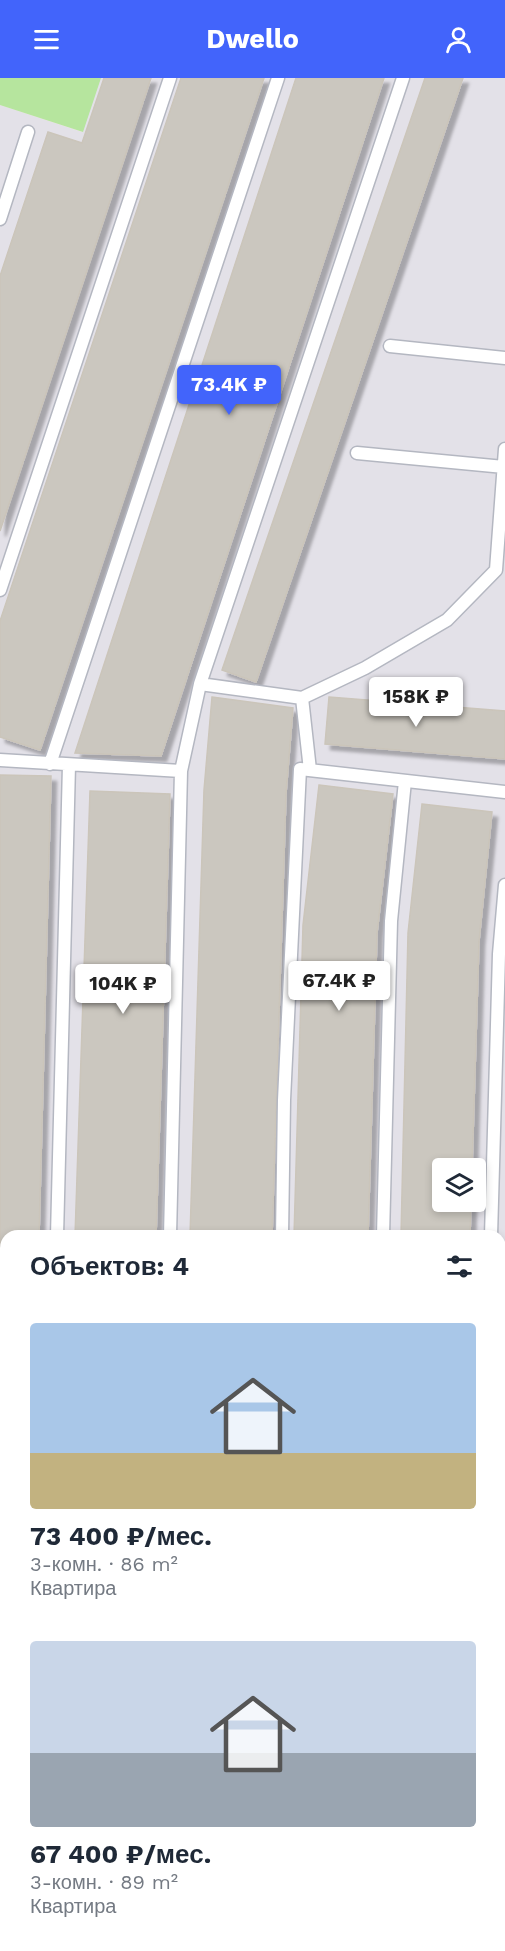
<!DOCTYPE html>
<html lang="ru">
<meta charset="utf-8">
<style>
:root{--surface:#fff;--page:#f6f6f7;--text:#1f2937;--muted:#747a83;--accent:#4264fb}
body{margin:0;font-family:"Work Sans",sans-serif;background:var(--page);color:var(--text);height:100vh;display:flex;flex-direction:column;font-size:22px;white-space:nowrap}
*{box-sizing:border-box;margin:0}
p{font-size:20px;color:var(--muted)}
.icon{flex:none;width:33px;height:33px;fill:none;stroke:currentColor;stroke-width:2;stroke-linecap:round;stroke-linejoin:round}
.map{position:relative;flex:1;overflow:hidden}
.panel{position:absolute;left:0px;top:1152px;width:506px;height:722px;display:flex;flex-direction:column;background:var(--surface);border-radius:18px 18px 0 0;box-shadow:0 3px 9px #0003}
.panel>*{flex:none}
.controls{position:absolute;left:432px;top:1080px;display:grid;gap:12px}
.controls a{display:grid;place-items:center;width:54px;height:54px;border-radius:6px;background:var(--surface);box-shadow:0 3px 9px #0003;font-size:30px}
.price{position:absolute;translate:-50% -51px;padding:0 14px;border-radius:6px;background:#fff;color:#222;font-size:20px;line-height:39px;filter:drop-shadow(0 2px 3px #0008)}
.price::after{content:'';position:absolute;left:50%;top:36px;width:18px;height:14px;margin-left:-9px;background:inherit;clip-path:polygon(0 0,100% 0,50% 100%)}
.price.selected{background:var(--accent);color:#fff}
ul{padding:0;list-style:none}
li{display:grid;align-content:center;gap:12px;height:318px;padding:0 30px}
li span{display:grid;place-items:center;height:186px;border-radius:6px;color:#555}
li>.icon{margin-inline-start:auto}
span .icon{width:108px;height:108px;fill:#fffc;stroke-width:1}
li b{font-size:26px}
h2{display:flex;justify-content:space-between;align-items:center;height:72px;padding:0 30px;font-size:26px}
header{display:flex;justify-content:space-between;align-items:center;height:78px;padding:0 30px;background:var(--accent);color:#fff;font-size:27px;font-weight:700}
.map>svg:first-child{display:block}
.industrial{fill:#e3e1e8;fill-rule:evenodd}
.green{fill:#b6e59e}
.building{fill:#cbc7bf;stroke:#cbc5ba;stroke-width:1.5;filter:url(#shadow)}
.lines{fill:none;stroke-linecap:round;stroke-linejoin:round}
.lane-casing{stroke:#b4b7c1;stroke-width:15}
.lane{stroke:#fff;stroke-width:12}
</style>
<header><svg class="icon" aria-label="menu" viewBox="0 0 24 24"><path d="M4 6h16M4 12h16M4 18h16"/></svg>Dwello<svg class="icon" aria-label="person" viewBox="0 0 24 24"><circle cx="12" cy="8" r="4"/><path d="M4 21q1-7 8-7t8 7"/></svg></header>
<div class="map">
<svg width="505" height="1873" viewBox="0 0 505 1873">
<defs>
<filter id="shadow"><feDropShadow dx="5.5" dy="5.5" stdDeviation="1.5" flood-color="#0004"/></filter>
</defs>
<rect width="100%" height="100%" fill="#efe9e1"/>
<path class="industrial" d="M101 0H505V1873H0V1852L6 1853V1868H500V1158H6V1447H0V27L82 54ZM442 1090H476V1124H442Z"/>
<path class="green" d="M0 0H101L83 54 0 27Z
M0 1447H6V1853L0 1852Z"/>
<path class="building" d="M104 0H151L0 453V198L48 54 82 65Z
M181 0H264L40 672 0 659V543Z
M296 0H384L161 678 75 675Z
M425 0H463L256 604 222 592Z
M212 619 293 630 286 715 272 1158H190L204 712Z
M329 619 505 633V681L325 666Z
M0 697 51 698 39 1158H6V1399H0Z
M319 707 393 716 377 855 368 1158H294L303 847Z
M90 713 170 716 156 1158H75Z
M422 726 492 734 479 863 472 1090H442V1124H471L470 1158H401L408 855Z
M505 1321V1873H489V1868H500V1509Z
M149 1868H238V1873H76Z
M274 1868H347V1873H273Z
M385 1868H449V1873H384Z"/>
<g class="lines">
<defs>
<path id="lane" d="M0 141 28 54
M390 268 505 280
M357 375 504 389
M0 512 170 0
M200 606 302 620 310 692
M302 620 365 590 447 542 496 492 505 371
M0 682 181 693 200 606 403 0
M50 686 278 0
M57 1158 69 687
M170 1158 181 693
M282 1158 284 1022 300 691 505 714
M383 1158 391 843 405 703
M491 1158 499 876 505 807
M0 1425H6
M260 1873V1868
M371 1873V1868
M477 1873V1868"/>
</defs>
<use href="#lane" class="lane-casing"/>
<use href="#lane" class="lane"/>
</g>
</svg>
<div class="controls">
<a><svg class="icon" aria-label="layers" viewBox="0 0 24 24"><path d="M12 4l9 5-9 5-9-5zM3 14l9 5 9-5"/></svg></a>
</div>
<b class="price selected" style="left:229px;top:338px">73.4K ₽</b>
<b class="price" style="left:416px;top:650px">158K ₽</b>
<b class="price" style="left:339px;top:934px">67.4K ₽</b>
<b class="price" style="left:123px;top:937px">104K ₽</b>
<section class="panel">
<h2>Объектов: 4<svg class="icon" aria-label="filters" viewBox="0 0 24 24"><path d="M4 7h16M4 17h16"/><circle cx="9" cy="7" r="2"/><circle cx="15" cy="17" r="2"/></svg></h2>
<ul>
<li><span style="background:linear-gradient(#a9c7e8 70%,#c2b280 0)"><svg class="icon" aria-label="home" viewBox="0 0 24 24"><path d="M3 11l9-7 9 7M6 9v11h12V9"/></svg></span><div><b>73 400 ₽/мес.</b><p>3-комн. · 86 m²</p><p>Квартира</p></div></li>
<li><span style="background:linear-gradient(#c9d6e8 60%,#9aa5b1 0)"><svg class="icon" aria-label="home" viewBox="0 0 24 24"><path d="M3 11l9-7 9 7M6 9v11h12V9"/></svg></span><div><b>67 400 ₽/мес.</b><p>3-комн. · 89 m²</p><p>Квартира</p></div></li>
</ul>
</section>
</div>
